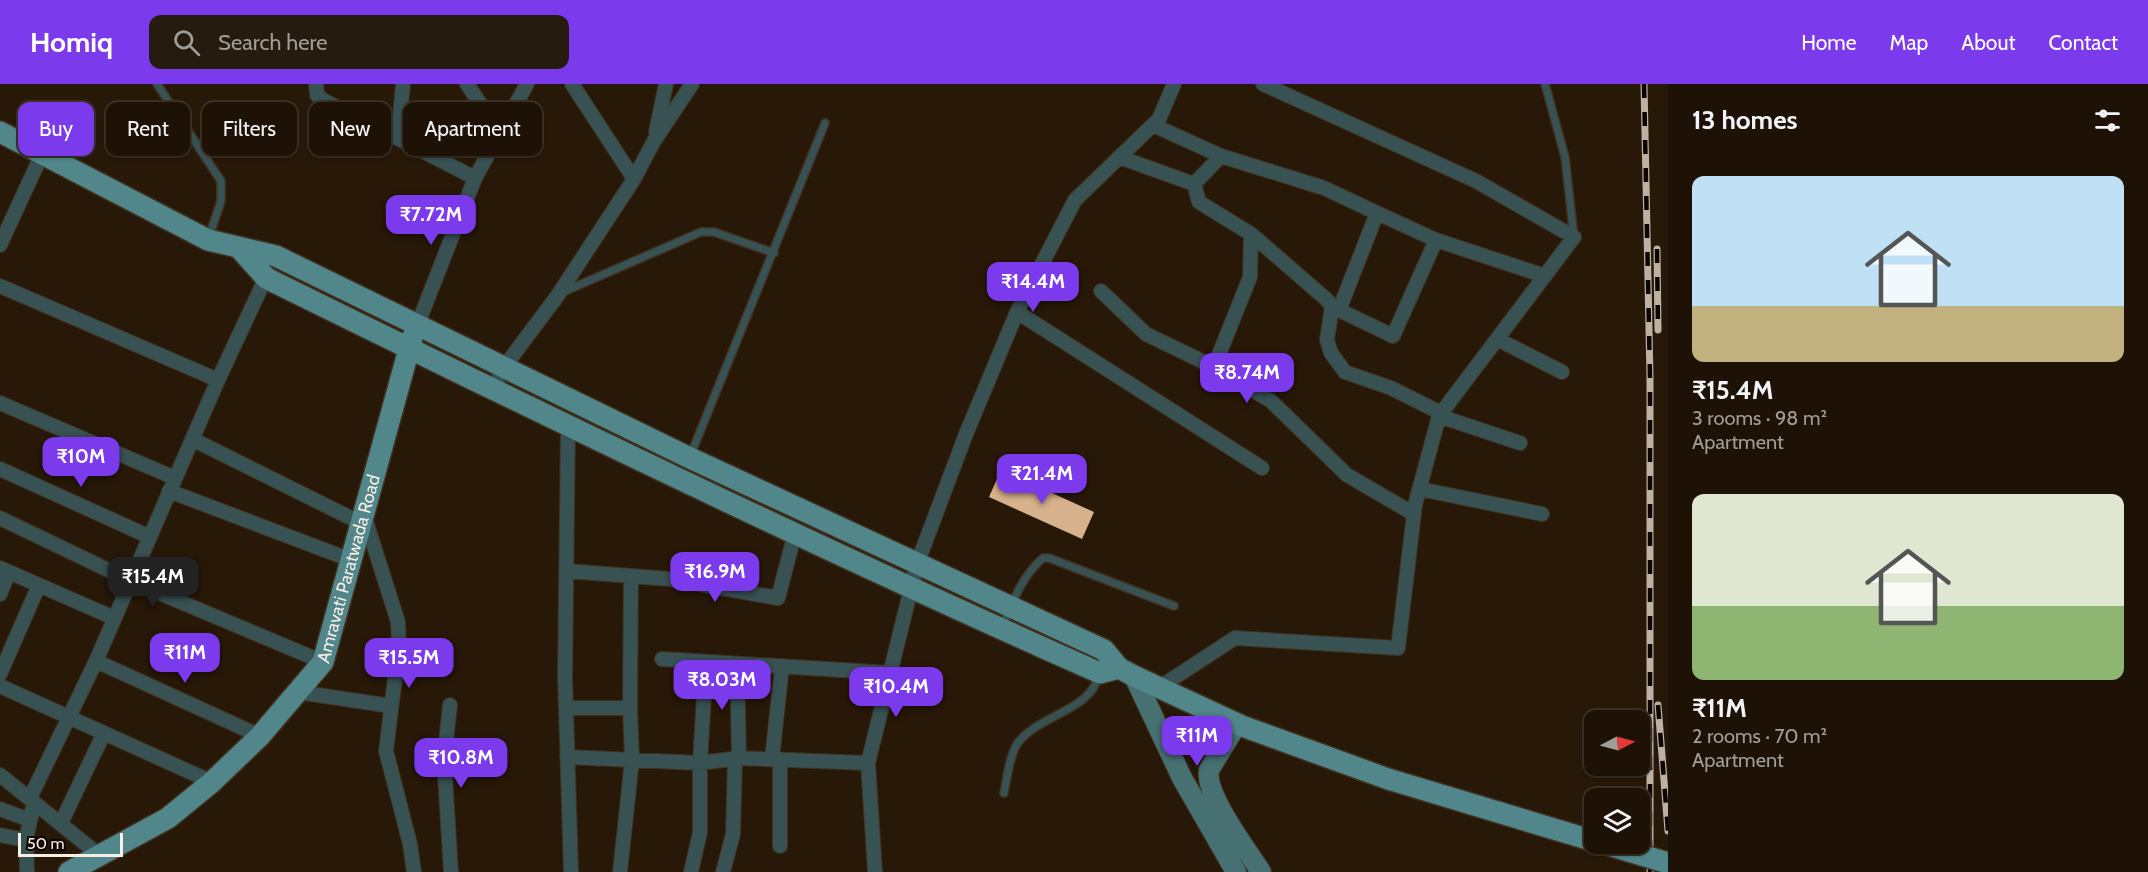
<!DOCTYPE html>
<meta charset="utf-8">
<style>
:root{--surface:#1d1205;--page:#251b0f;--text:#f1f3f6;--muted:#a09e9a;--line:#3b3227;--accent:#7c3aed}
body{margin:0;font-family:Cabin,sans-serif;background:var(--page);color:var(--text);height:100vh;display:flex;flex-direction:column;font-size:22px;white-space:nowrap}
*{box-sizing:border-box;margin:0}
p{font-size:20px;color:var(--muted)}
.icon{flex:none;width:33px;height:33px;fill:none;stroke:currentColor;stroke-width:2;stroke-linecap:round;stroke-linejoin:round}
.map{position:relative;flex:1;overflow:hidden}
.panel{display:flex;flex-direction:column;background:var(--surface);width:480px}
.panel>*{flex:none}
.top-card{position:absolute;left:18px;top:18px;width:570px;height:54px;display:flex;gap:12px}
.needle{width:39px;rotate:84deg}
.controls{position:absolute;left:1584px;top:626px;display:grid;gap:12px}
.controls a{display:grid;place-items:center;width:66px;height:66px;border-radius:12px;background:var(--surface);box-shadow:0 2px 4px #0004,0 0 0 2px var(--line);font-size:30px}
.scale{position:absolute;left:18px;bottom:15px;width:105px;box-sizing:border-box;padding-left:6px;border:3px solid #f9eee3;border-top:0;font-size:16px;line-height:21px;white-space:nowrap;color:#f9eee3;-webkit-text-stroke:4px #0b0502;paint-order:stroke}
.price{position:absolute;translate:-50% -51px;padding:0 14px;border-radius:12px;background:var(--accent);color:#fff;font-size:20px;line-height:39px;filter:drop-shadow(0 2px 3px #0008)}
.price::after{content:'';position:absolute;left:50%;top:36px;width:18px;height:14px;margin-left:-9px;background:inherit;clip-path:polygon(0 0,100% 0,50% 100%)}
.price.active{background:#222;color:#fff}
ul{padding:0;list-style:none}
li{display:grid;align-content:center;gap:12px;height:318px;padding:0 24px}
li span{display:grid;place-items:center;height:186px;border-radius:12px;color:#555}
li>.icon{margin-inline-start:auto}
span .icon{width:108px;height:108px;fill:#fffc;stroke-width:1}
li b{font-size:26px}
h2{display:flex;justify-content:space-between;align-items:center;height:72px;padding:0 24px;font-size:26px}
.chip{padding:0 21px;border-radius:12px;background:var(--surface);box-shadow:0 2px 4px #0004,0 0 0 2px var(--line);font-size:21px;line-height:54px}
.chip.active{background:var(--accent);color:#fff}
header{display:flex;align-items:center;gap:36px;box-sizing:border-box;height:84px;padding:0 30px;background:var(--accent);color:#fff}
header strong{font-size:28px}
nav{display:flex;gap:33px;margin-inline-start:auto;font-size:21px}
.search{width:420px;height:54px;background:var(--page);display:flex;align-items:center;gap:15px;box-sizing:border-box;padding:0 21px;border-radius:12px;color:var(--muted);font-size:22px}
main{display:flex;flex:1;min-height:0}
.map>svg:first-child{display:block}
.building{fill:#d8b28c}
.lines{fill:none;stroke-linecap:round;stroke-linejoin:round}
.lane-casing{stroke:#403221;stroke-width:10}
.street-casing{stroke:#403221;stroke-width:16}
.secondary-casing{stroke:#403221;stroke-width:22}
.primary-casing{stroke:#403221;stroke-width:24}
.lane{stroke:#385153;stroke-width:7}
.street{stroke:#385153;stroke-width:14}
.secondary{stroke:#477073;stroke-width:20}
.primary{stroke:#51878b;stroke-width:21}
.rail-casing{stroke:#bdb1a4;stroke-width:7}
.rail{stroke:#0b0502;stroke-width:4.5;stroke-dasharray:14;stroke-linecap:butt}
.primary-bridge-casing{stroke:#403221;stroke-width:24;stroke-linecap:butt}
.primary-bridge{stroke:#51878b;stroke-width:21}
.labels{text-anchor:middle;stroke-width:6;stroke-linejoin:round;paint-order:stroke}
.street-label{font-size:18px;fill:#f9eee3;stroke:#0b0502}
</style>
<header>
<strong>Homiq</strong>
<div class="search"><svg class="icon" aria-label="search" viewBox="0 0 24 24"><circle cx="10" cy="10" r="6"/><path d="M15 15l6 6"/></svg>Search here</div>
<nav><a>Home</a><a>Map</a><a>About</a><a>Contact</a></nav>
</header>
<main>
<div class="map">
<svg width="1668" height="788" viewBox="0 0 1668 788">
<rect width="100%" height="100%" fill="#271807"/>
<path class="building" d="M1001 386 1094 428 1082 455 989 413Z"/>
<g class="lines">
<defs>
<path id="lane" d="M157 0 221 97V117L209 153
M1545 0 1565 73 1574 153
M563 208 701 148H714L774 169
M691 370 825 39
M1003 542C1011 519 1024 490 1043 474H1049L1174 522
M1004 709C1007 694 1009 674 1017 660 1037 631 1092 627 1099 590"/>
<path id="street" d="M316 0 317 11 323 16 475 94
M467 0 499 48
M572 0 634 95
M1153 41 1221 72
M656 48 666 0
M398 54 403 0
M1119 73 1194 100 1199 118 1251 150 1326 215 1332 222 1327 256 1331 269 1345 288 1391 304 1441 329
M1194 100 1221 72 1324 104 1377 129
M1251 150 1250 193 1214 283 1271 317 1347 391 1414 430
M0 161 43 68
M0 202 218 296
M1101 207 1146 250 1214 283
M1332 222 1339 226 1377 129 1436 156 1545 192
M1339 226 1393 252 1436 156
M1017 228 1262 384
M417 242 475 94 527 0
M1497 255 1562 288
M493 305 505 282 558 211 634 95 654 57 692 0
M0 319 175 394
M1439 332 1520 359
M568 343 565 593 571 788
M192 355 361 439
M0 385 150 453
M1420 405 1542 430
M169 407 351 476
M364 431 398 538 399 561 386 667 410 760 414 788
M0 434 131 497 323 578
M0 484 114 534
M567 487 670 495 778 514 795 449
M0 510 9 488
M662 575 891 589
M96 577 260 652
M737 580 739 674
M0 590 39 501
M0 602 212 698
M1160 603 1235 554 1398 564 1415 421 1439 332 1574 153 1476 97 1263 0
M298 608 391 622
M450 621 444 676 451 788
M566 624H630L632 676 620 788
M630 624 631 492
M567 673 700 679 739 674 868 679
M772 675 782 582
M0 691 99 771
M30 714 96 577 218 296 268 189
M0 725 30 736
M61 739 104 649
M0 751 26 756
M780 762V675
M27 788 26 756 34 718
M691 788 700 748V679L706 578
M723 788 733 750 735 675
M875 788 868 679 917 480 966 350 1017 228 1075 116 1159 35 1174 0"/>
<path id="secondary" d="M1134 592 1182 694 1236 788
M1237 640 1209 686C1204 710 1247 766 1261 788"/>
<g id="primary">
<path d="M0 48 208 156 276 172 690 374 1104 566 1119 584 1134 592 1242 642 1388 695 1594 757"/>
<path d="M241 166 266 194C542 330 818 464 1100 589L1119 584"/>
<path id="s1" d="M69 788 168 734 212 698 260 652 323 578 412 254"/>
</g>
</defs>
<use href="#lane" class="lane-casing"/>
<use href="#street" class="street-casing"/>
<use href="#secondary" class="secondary-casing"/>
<use href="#primary" class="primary-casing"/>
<use href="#lane" class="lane"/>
<use href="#street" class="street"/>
<use href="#secondary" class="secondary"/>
<use href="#primary" class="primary"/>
<defs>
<path id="rail" d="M1644 0 1650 294V788
M1657 165 1658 246
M1658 621 1668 747"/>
</defs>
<use href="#rail" class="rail-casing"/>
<use href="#rail" class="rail"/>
<defs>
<path id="primary-bridge" d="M1602 759 1668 779"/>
</defs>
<use href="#primary-bridge" class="primary-bridge-casing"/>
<use href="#primary-bridge" class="primary-bridge"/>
</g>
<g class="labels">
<g class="street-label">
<text dy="6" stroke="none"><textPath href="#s1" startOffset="430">Amravati Paratwada Road</textPath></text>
</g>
</g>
</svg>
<div class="controls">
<a><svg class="needle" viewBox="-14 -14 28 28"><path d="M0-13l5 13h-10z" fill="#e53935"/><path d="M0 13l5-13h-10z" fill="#a09e9a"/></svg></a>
<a><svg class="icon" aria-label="layers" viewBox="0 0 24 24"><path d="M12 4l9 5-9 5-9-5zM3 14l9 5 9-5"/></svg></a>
</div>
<div class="scale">50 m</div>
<b class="price" style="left:431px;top:162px">₹7.72M</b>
<b class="price" style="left:1033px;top:229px">₹14.4M</b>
<b class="price" style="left:1247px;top:320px">₹8.74M</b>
<b class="price" style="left:81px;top:404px">₹10M</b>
<b class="price" style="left:1042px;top:421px">₹21.4M</b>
<b class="price" style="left:715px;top:519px">₹16.9M</b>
<b class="price active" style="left:153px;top:524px">₹15.4M</b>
<b class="price" style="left:185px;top:600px">₹11M</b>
<b class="price" style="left:409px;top:605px">₹15.5M</b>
<b class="price" style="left:722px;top:627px">₹8.03M</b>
<b class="price" style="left:896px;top:634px">₹10.4M</b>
<b class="price" style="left:1197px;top:683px">₹11M</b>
<b class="price" style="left:461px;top:705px">₹10.8M</b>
<div class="top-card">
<a class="chip active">Buy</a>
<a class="chip">Rent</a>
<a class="chip">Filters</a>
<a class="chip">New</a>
<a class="chip">Apartment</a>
</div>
</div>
<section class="panel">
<h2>13 homes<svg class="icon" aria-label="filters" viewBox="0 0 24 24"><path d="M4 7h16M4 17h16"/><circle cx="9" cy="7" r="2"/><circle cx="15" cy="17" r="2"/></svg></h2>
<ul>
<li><span style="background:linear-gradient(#bfe0f5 70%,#c2b280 0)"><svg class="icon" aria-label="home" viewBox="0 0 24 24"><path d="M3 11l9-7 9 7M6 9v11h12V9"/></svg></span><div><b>₹15.4M</b><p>3 rooms · 98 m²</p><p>Apartment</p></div></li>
<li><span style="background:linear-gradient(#dfe7d0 60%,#8fb573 0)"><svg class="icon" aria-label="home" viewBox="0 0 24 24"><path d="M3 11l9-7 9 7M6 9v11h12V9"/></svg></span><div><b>₹11M</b><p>2 rooms · 70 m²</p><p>Apartment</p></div></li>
</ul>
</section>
</main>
